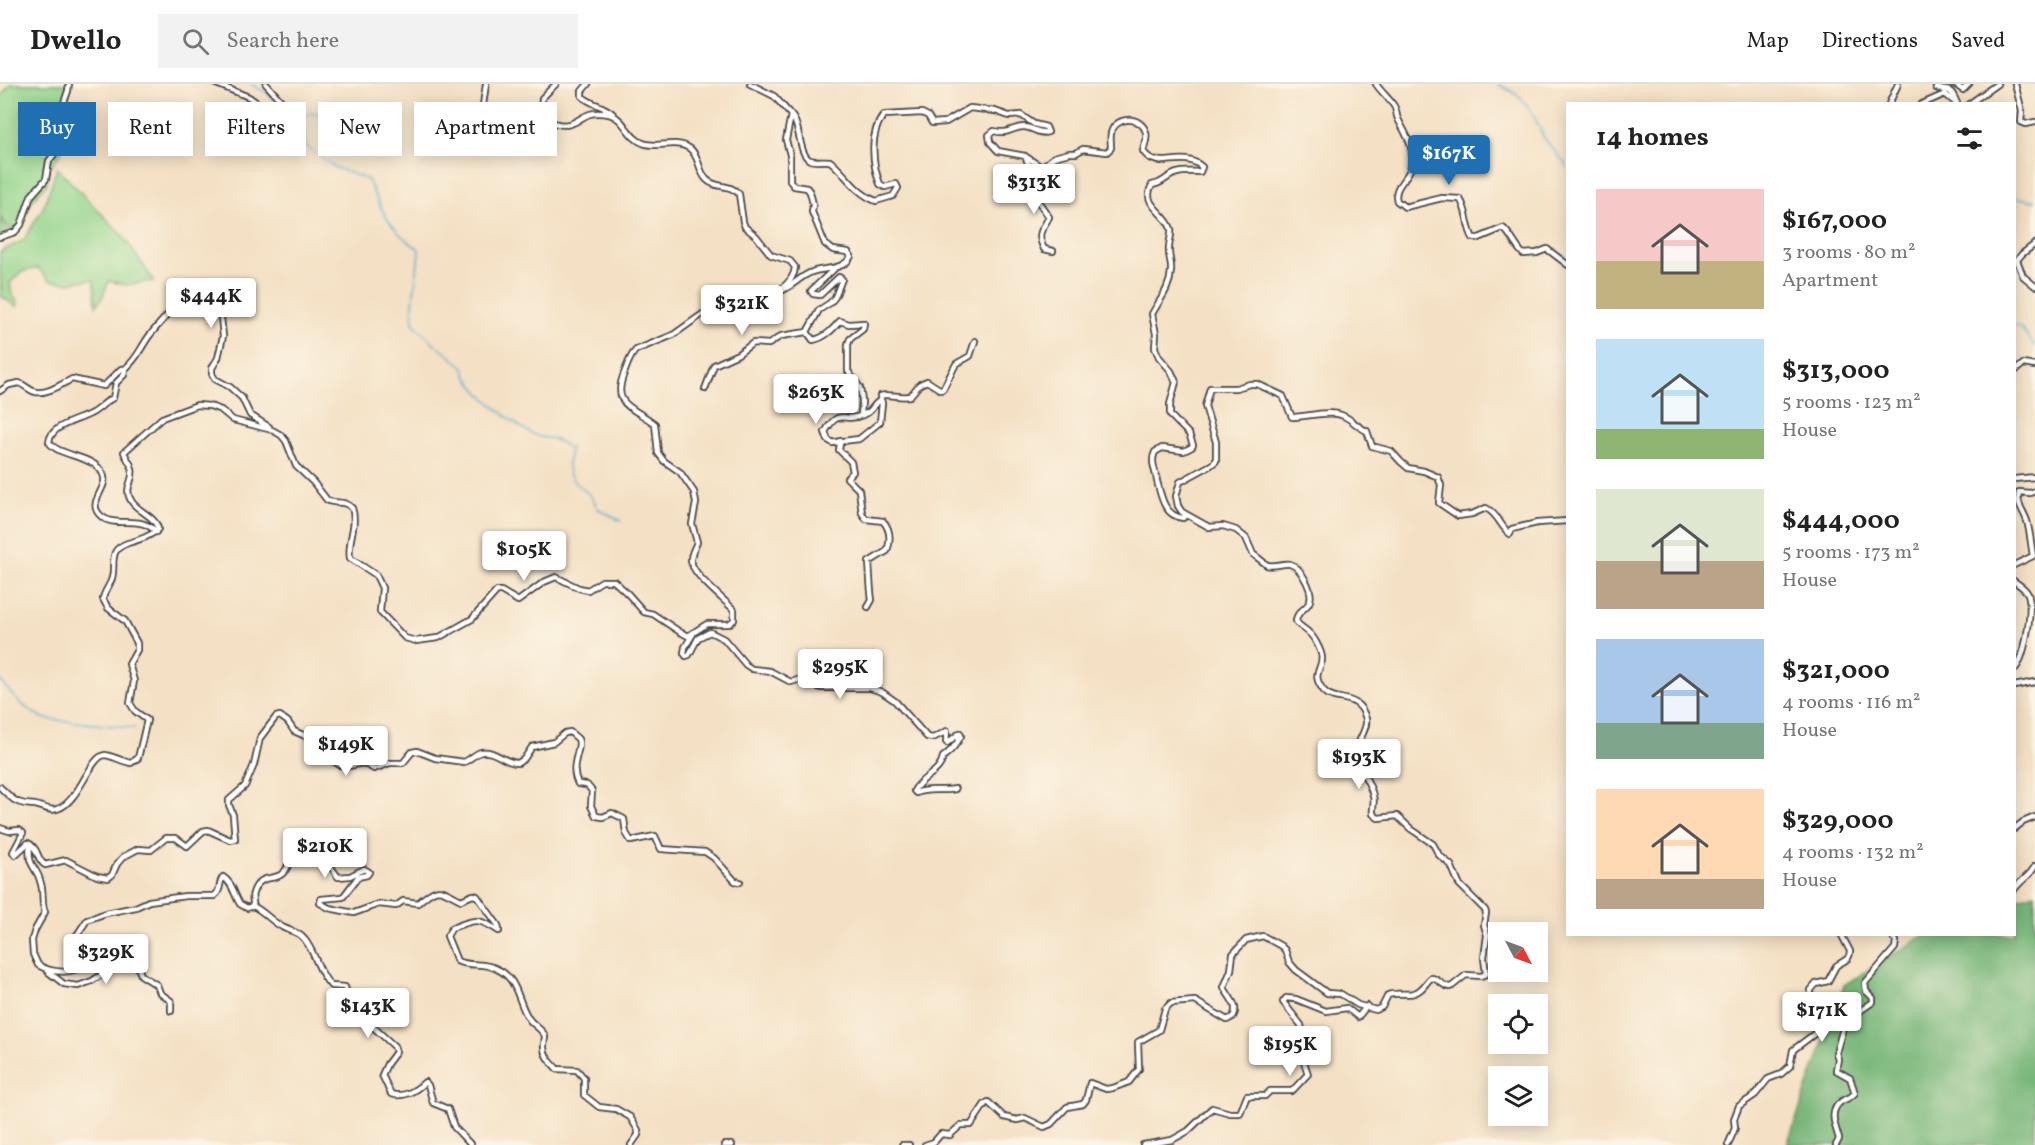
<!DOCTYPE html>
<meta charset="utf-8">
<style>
:root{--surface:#fff;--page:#f2f2f2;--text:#222;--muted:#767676;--line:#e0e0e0;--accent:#1f6fb2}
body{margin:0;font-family:Vollkorn,serif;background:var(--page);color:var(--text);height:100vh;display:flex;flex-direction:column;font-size:22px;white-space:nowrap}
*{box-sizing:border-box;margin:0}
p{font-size:20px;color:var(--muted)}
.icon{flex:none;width:33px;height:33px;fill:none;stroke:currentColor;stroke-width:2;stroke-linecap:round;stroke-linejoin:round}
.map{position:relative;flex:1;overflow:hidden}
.sheet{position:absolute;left:1566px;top:18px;width:450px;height:834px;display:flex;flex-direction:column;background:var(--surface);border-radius:0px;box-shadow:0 3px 15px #0003}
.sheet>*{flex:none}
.top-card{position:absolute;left:18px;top:18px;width:570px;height:54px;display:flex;gap:12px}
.needle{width:39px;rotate:131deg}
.tools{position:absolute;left:1488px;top:838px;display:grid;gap:12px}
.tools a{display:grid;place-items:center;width:60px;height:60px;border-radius:0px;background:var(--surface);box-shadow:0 3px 15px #0003;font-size:30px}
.price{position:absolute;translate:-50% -51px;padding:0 14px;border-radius:6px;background:#fff;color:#222;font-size:20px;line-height:39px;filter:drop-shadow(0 2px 3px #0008)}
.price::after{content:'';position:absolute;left:50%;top:36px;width:18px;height:14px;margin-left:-9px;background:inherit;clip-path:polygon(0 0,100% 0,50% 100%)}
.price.on{background:var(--accent);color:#fff}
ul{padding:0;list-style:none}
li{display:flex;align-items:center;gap:18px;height:150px;padding:0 30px}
li span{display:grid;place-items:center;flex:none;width:168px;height:120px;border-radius:0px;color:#555}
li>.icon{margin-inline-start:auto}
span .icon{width:72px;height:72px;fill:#fffc;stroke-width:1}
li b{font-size:26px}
h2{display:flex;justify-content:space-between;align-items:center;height:72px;padding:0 30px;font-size:26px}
.chip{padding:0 21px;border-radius:0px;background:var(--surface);box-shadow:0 3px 15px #0003;font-size:21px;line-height:54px}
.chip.on{background:var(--accent);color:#fff}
header{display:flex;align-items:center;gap:36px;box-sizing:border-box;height:84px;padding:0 30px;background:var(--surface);border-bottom:2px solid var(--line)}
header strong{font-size:28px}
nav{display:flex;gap:33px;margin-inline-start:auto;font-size:21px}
.search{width:420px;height:54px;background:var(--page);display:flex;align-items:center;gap:15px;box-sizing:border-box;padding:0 21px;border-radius:0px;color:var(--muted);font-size:22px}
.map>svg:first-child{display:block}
.green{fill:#94d58c;stroke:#60805c;stroke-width:1.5}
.forest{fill:#77b678;stroke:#517052;stroke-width:1.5}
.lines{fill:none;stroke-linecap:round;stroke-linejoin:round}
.stream{stroke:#4daecc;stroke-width:1.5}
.minor-casing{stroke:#494642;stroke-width:8}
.minor{stroke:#fff;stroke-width:4.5}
</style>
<header>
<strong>Dwello</strong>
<div class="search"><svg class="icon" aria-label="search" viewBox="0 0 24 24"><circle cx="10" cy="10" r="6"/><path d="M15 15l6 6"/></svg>Search here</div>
<nav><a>Map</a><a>Directions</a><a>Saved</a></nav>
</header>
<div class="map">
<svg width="2035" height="1061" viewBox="0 0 2035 1061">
<rect width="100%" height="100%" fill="#fcf5e5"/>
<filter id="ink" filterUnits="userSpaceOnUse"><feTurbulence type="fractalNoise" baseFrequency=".0167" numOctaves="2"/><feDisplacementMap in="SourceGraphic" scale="12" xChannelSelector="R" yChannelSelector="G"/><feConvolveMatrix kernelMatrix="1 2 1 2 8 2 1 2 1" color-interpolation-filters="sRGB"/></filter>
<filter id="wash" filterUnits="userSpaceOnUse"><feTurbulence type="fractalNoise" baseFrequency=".008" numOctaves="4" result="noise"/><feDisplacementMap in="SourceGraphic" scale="24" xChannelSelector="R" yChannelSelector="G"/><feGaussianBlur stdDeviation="1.35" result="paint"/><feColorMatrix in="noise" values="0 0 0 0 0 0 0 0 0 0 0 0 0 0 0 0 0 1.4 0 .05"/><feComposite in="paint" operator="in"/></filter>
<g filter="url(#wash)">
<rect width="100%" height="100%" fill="#f4e0c4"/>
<path class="green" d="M10 0H66L69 6 60 37V52L62 68 50 83 47 100 32 117 18 145H10L1 134 7 150 6 154 0 155V14Z
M57 84 123 152 154 197 126 201 109 197 102 214 96 222 94 196 76 197 72 199 50 197 38 184 21 188 10 199 12 210 18 219 17 223 1 212 0 168 24 156 44 122Z"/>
<path class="forest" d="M2035 809V1061H1787L1844 901 1925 851 2014 850 2015 815Z"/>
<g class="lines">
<path class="stream" d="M251 0 267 9 281 24
M1498 0 1519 12 1533 30 1544 54 1568 83
M285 27C303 36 303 44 306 62L334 83 368 96C381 126 390 147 419 165 418 190 411 214 413 239L437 262 464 283C465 302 521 348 540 353 543 354 546 353 549 354 556 355 563 360 570 364 569 371 567 383 569 389 576 406 591 404 597 424L621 437
M295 32 345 26 350 29 357 39
M2014 113 2035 117
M2014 242 2020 243 2035 262
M0 596C13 613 26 627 46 635L134 644"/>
</g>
</g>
<g filter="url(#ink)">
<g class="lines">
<defs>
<path id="minor" d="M216 0 249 13 263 23 279 28 283 26V19L266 0
M486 0 483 21 490 34 498 35
M588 0 582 7V12C591 21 604 21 613 30
M750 0 774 12 791 31
M1376 0C1381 8 1389 14 1394 22 1397 27 1396 31 1398 35 1405 49 1415 63 1412 80 1410 94 1392 102 1397 117L1405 123 1442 114 1460 115C1468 126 1466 142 1473 154H1479L1503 144C1510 149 1515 162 1523 170L1537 169 1547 165 1568 181
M1939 0 1936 4C1950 9 1949 1 1957 19
M1954 0 1963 6 1969 0
M2015 0 2022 27 2021 38 2026 40 2035 38
M1889 20 1898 0
M1922 20 1945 10 1957 20
M1969 20 1997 0
M1025 72 1030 84 1032 108 1049 133C1042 147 1036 148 1044 165L1053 167
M0 153 15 148 21 141 31 112 46 95 49 77 61 61 58 36 68 7 69 0
M2035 160 2022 170 2017 176 2023 192 2035 202
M834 185 811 207 813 210 820 211 839 193 842 195 835 213 830 219 819 226 807 248 813 256C825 254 833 245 840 237L849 240 864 239 863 245 850 255 848 260V287L860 304 862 317 861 330C872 331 872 320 881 316
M775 209C790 206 798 193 812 188 825 183 844 187 851 172L848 168 833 166 825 160 812 128 813 120 810 108 807 104 794 102 790 97V71L786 56 791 31C801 41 798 70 810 76 816 78 824 76 830 77 847 91 855 109 876 117L893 112 898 104 896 100 885 103 880 100C872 80 869 48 884 31L922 29 928 32 932 39 946 38 970 24 995 27 1009 32 1021 31 1034 40 1046 43 1048 48C1038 51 1033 43 1024 43 1012 43 1009 51 994 47L989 51 990 58 998 67 1025 72 1040 82H1043L1054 73 1069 69H1076L1083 65 1107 68 1111 64C1111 59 1110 54 1111 49 1115 32 1142 31 1146 49 1148 55 1144 62 1143 67 1157 89 1182 65 1202 83L1200 88C1190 88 1180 86 1170 92 1162 97 1161 100 1152 101 1140 121 1167 129 1171 145 1172 152 1169 157 1169 164 1168 172 1172 179 1171 187 1170 205 1160 215 1152 230L1156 250 1155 264 1159 273 1171 287 1176 298 1170 320V331L1189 350 1193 361 1192 363 1184 367 1162 364 1155 368C1150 378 1156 387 1157 397 1161 412 1164 432 1183 434L1187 431
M125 285C139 273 140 264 150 251 165 233 180 216 200 202L211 204 219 215 223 252 218 274 212 284V290L215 295 230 303 242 314 250 331 269 343
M2014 288 2023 280 2035 282
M705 305 714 281 738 270 753 259 769 260 781 252 807 248
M0 307 9 301 19 299C25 301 30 307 36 308 48 310 62 300 72 295L104 302 121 285H125L124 291 116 299 113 314C104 318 99 326 90 330 77 337 51 341 49 358 58 373 95 371 103 390 110 404 85 418 101 432 115 445 141 430 156 448
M841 357 833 359 828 356 825 348C840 322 844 340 863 331
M2014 395 2035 393
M2014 481 2033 472C2031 460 2030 448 2027 437 2024 427 2016 420 2019 408L2030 409 2035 407
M2014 497C2019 501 2025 504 2028 510 2033 525 2025 576 2014 586
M868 523 872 516C870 503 870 491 869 478L887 467C891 456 891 446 883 437L866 435 862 429 859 406 847 394 853 388 851 378 839 366 840 359 843 357 859 355 880 338 882 319 880 312C888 309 900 314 910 312L920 300 927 297 941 306 943 305 956 280 970 272 975 257
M693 550 685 563 684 569 686 572 689 571 698 554 710 548 724 555 746 581 752 585 770 587 787 596 791 598 801 595 821 604H870L882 608 895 617 927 653 933 654 947 647 946 658 947 659 960 649 961 652C956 662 951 667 943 673 940 690 921 692 914 707L916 709C929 703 942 708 955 705
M2014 602 2035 598
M0 703C14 717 16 720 35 721 43 722 49 728 57 725 79 719 90 672 105 671 110 671 124 678 131 679L138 674 147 636 135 627 130 619 134 597 129 580 137 566V559L125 537 108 524 103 515C104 507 110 502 112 494 116 479 107 466 128 459 138 456 150 453 158 445 156 433 139 428 132 418 122 404 135 397 132 385 131 379 126 374 124 368L162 334 197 321 210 322 221 326 233 336 272 346 281 351 286 357 296 382 313 398 327 416C336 421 343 415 352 424 358 441 347 457 350 474L376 491 382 504 380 528 405 554 416 557 438 554 472 535 497 507H501L518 517 544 498 556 493 579 504 588 506 602 497H614L628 510 644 528 653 530 680 548 688 552 707 540H729L734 536V526C724 515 691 490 691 476 691 469 695 464 697 458L692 440 696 419 694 408 680 388 664 377 658 369 655 340C632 322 610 322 625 287 628 279 630 272 636 266L673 251 704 229 716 225 727 210C737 207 746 211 756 212 772 214 794 200 795 183L790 177 771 171 756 152 745 143 743 138 739 110C730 99 715 105 706 95 698 86 699 70 689 64 676 55 657 65 643 59 628 54 625 34 609 30 603 29 596 28 590 30 583 32 577 38 570 40 552 44 540 31 542 14L556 0
M0 744 9 747 19 746 23 749 13 768 15 771 28 759C39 764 36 775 45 781L66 776 97 792 108 794 112 791 117 780 123 773 138 765 151 766 166 754H176L187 762 203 747 208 746 230 756 235 755 233 731 229 721V716L245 702 254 681 260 654 276 633 280 632 288 638 294 647 310 654 319 668 340 681 349 682 363 679 374 685 390 679H403L412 668 417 667 435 674 464 678C470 676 474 670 481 668 497 666 503 679 518 679L524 675 532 663 554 658 565 649 570 648C571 649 577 654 578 655 583 665 568 680 578 700L587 701 592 707 591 722 596 732 603 733 612 729 624 735 626 749 631 757 655 752 661 765 705 768 714 774 735 797 740 798
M2014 745 2023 738 2035 733
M30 760C27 786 37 780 41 800 44 810 41 819 45 828L35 846 32 856 33 870 38 881C52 889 72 891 85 880V877L72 867 71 860 87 836 106 829 136 823 149 817 186 812H214C222 807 218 799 223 793 233 799 234 811 240 820L247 824 253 822C254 817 251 814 253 809 260 788 275 798 283 789 296 778 284 755 306 750L321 756 331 783 338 793 350 792 364 785 369 788 367 791 358 793 343 813 321 815 320 819 329 824 354 829 379 820 396 822 403 817 418 819C439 800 439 805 461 816L473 811 477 812 498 841 499 847C475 832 475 836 452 844L447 852 457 877C470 883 484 878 497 885 519 895 517 918 529 935 533 941 543 946 545 952 545 954 544 959 544 961 543 971 550 977 557 985L577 986 584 994V1011L599 1023 616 1025 630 1033 638 1046V1051L631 1061
M2014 806C2020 796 2030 793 2035 782
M253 822C265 828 273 839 284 844 293 848 299 848 305 856 316 870 318 889 331 902L345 903 349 914 368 920 374 924 370 934V940L394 962 396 968 387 980 382 991 391 1010C404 1014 415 1007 425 998L428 1001 433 1019 448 1025 454 1043 471 1061
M47 887 64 900 78 902 92 897 107 887 115 876 131 877 138 883 141 891 157 901 160 909 171 917V927
M724 1061H732
M902 1061H909
M925 1061 934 1058 941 1050 950 1051 961 1041H971L985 1020 988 1018 1004 1033 1017 1036 1025 1034 1044 1043 1051 1040 1067 1023 1083 1020 1086 1016 1090 999 1106 1005 1113 1004 1129 998 1139 985 1138 958 1159 946 1165 925 1171 919 1195 917 1227 936 1233 933C1240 921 1228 913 1224 903L1231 886 1233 870 1246 856 1263 852 1281 862 1285 866 1289 878 1296 886 1327 909 1341 910 1358 921 1376 926 1382 923 1388 911C1399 907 1412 914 1421 905 1425 902 1427 897 1431 894 1439 894 1442 903 1451 903L1466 891 1481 892 1486 890 1484 874 1487 851 1484 841 1486 829 1485 826 1459 800 1451 781 1439 771 1433 760 1411 745 1397 732 1378 734 1373 730C1372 724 1375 718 1373 712 1370 696 1355 682 1357 665 1358 655 1368 645 1366 635 1358 607 1336 620 1324 607 1308 587 1326 585 1321 569 1319 563 1314 553 1309 549 1305 544 1299 543 1296 537 1297 527 1304 527 1309 519 1315 509 1301 483 1290 480 1282 479 1275 483 1267 481L1253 470 1246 454 1236 446 1223 442 1209 443 1182 428 1178 422 1176 412 1180 398 1211 381 1216 377V358L1205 322 1210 304H1236L1250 300H1257L1283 312 1292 333C1306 333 1329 326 1341 331 1351 334 1357 343 1367 347L1372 362 1391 367 1401 378 1408 384 1424 387 1438 393 1441 401 1439 419 1458 432 1472 430 1486 424C1498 430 1500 442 1510 450L1512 445 1537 439 1568 437
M1143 1061 1172 1056 1188 1047 1212 1024 1230 1029H1240L1247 1012H1265L1270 1007H1292L1308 990 1302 972 1305 961 1301 941 1283 918 1286 914 1296 915 1326 927 1347 924 1358 933 1367 922
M1728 1061 1735 1044 1734 1035 1739 1022 1755 1011 1768 995 1781 990 1790 982 1793 966 1818 947V936L1810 921 1811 906 1816 900 1828 897 1836 882C1842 877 1850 877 1850 867L1841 850
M1836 1061 1839 1055C1836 1043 1827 1027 1842 1017 1847 1014 1850 1015 1855 1009L1850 994 1836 986 1838 975 1836 969 1846 933 1857 929 1873 918V914L1866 907 1865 899 1895 864 1896 857 1890 850"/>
</defs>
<use href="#minor" class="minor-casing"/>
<use href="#minor" class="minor"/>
</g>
</g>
</svg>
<div class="tools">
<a><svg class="needle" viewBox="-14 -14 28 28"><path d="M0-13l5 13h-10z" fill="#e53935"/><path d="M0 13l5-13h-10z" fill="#767676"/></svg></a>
<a><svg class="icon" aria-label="locate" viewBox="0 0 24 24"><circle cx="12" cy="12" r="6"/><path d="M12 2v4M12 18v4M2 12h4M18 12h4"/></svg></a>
<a><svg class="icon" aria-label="layers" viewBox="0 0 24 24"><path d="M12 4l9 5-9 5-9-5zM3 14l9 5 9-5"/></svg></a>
</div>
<b class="price on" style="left:1449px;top:102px">$167K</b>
<b class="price" style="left:1034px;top:131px">$313K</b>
<b class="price" style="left:211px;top:245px">$444K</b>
<b class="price" style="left:742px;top:252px">$321K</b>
<b class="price" style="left:816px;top:341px">$263K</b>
<b class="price" style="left:524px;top:498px">$105K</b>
<b class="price" style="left:840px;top:616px">$295K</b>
<b class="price" style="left:346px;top:693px">$149K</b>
<b class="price" style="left:1359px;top:706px">$193K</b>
<b class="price" style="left:325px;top:795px">$210K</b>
<b class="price" style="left:106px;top:901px">$329K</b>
<b class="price" style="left:368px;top:955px">$143K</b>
<b class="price" style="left:1822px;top:959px">$171K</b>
<b class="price" style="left:1290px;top:993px">$195K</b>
<div class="top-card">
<a class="chip on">Buy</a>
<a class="chip">Rent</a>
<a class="chip">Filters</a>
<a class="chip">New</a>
<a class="chip">Apartment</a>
</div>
<section class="sheet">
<h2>14 homes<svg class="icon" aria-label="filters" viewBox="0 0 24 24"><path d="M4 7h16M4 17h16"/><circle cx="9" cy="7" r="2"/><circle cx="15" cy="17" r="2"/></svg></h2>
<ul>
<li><span style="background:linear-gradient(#f6c9c9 60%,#c2b280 0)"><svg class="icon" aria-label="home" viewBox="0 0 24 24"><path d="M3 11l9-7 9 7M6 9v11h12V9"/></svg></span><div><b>$167,000</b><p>3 rooms · 80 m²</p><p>Apartment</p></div></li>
<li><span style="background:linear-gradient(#bfe0f5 75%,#8fb573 0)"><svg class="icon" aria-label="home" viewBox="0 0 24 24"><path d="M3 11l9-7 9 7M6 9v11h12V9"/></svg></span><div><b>$313,000</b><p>5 rooms · 123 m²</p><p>House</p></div></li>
<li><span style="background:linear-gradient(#dfe7d0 60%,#b9a48a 0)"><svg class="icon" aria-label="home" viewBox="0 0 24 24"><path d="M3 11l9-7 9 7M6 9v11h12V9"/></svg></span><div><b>$444,000</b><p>5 rooms · 173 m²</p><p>House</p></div></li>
<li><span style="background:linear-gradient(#a9c7e8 70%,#7fa58c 0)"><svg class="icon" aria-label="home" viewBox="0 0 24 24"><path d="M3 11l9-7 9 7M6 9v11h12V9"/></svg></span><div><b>$321,000</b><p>4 rooms · 116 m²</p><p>House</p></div></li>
<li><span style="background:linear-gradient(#ffd9b3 75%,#b9a48a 0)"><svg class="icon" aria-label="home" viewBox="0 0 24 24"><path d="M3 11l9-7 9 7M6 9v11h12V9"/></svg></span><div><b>$329,000</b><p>4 rooms · 132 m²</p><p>House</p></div></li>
</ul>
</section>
</div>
